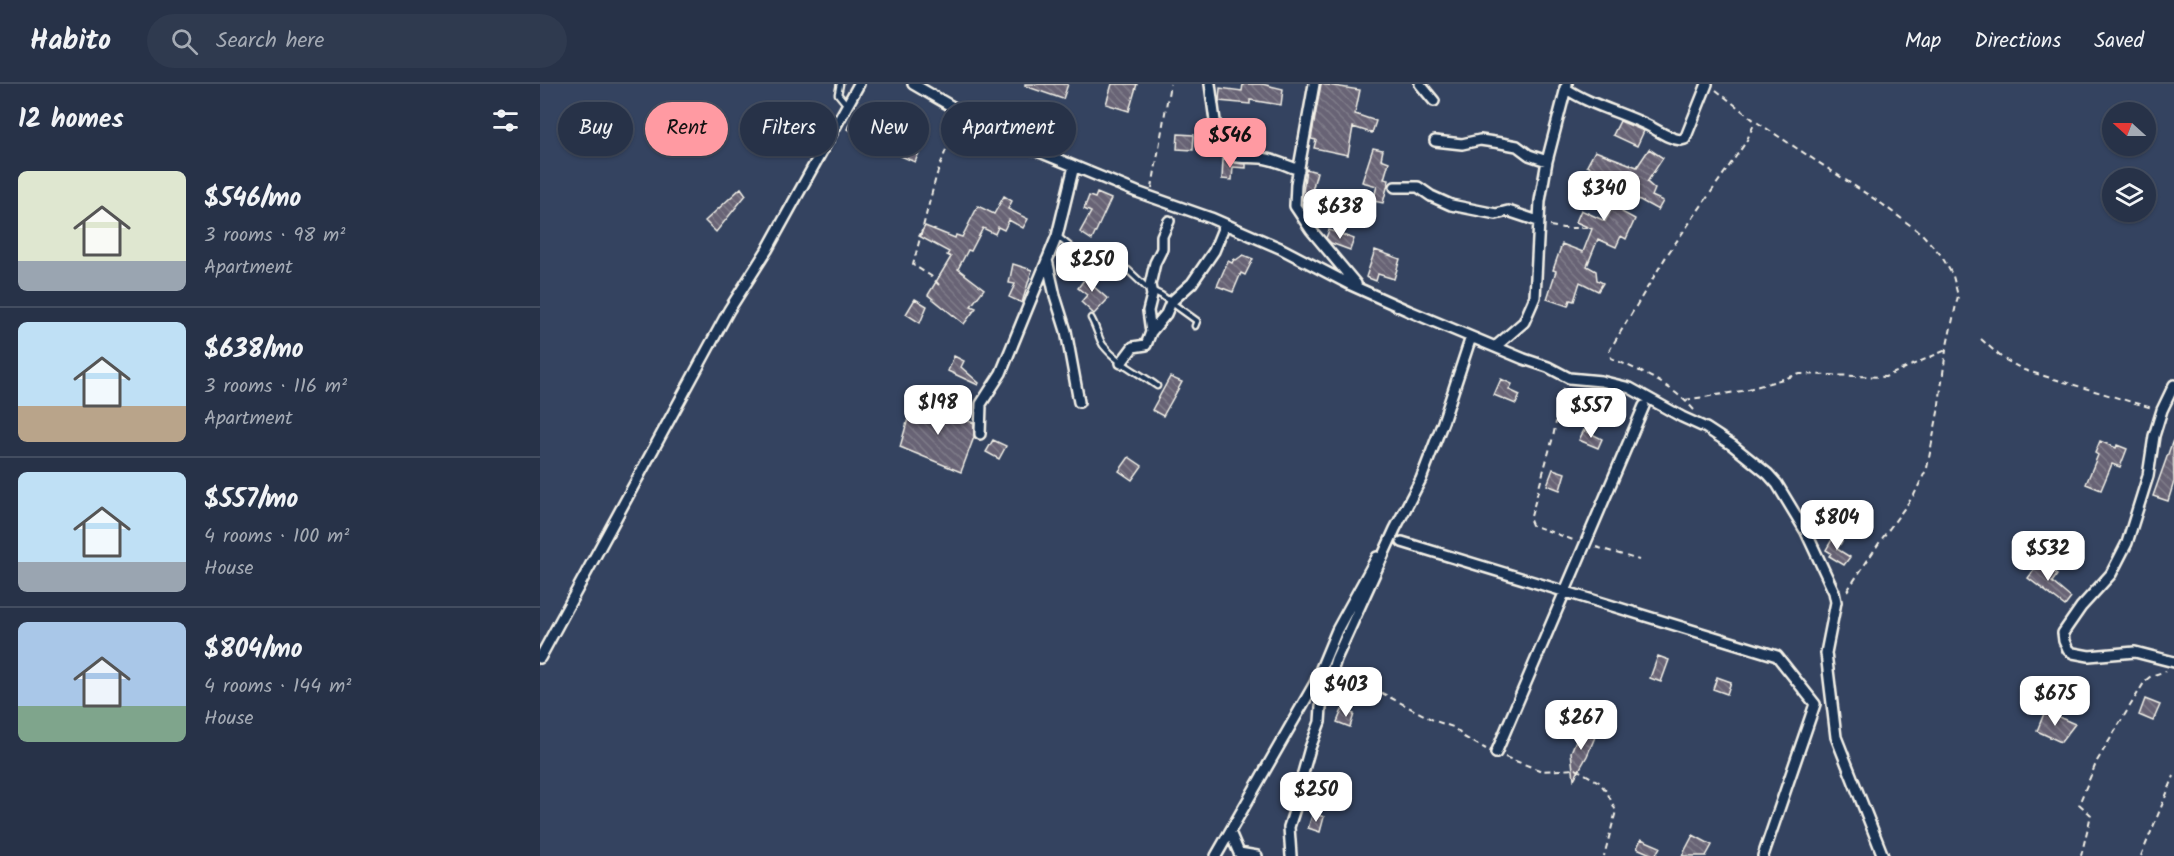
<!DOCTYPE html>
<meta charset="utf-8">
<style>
:root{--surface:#273248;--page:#2f3a4f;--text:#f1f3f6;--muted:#a4aab4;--line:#434d60;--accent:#ff9aa2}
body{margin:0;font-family:Kalam,sans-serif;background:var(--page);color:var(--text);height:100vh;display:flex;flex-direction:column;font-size:22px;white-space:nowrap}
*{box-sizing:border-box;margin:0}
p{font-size:20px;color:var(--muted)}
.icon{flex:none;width:33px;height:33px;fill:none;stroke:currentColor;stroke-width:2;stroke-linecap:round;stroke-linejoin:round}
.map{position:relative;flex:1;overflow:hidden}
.drawer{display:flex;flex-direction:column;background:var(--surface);width:540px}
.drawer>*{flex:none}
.hud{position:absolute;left:18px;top:18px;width:570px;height:54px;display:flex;gap:12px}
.needle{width:39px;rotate:291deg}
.controls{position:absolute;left:1562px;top:18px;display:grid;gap:12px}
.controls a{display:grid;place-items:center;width:54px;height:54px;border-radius:50%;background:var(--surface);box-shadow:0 2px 4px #0004,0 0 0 2px var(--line);font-size:30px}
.price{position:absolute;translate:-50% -51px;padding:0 14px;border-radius:12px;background:#fff;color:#222;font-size:20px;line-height:39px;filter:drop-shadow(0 2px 3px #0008)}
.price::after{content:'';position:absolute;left:50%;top:36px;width:18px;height:14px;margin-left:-9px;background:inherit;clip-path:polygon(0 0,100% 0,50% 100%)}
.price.selected{background:var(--accent);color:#111}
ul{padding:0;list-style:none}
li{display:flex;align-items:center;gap:18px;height:150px;padding:0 18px}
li+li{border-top:2px solid var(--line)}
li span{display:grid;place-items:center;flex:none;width:168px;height:120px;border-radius:9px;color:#555}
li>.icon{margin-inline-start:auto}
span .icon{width:72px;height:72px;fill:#fffc;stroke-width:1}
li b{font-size:26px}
h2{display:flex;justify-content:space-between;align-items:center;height:72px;padding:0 18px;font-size:26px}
.chip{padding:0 21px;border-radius:27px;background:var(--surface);box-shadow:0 2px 4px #0004,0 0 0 2px var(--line);font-size:21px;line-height:54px}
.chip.selected{background:var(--accent);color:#111}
header{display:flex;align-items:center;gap:36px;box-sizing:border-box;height:84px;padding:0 30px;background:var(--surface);border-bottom:2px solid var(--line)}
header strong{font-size:28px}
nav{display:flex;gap:33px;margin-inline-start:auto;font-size:21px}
.search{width:420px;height:54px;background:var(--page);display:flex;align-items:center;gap:15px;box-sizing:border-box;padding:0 21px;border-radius:33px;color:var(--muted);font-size:22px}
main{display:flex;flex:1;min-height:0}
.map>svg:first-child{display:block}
.building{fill:url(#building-back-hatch);stroke:#f4f1e8;stroke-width:1.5}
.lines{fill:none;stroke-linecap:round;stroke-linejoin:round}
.lane-casing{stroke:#f4f1e8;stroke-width:9}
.street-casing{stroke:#f4f1e8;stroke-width:14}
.path{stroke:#f4f1e8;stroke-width:2;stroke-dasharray:6 4.5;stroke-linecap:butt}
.lane{stroke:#1d3557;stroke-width:4.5}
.street{stroke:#1d3557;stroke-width:9}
</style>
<header>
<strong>Habito</strong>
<div class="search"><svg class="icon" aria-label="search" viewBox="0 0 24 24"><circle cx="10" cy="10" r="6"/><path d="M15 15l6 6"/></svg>Search here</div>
<nav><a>Map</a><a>Directions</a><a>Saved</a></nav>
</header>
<main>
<section class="drawer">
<h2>12 homes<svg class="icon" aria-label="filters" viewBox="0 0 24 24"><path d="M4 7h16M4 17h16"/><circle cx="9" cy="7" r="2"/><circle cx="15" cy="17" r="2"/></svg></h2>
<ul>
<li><span style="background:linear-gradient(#dfe7d0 75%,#9aa5b1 0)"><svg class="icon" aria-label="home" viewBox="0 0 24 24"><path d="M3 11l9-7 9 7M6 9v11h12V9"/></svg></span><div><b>$546/mo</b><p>3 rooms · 98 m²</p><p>Apartment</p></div></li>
<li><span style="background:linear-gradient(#bfe0f5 70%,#b9a48a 0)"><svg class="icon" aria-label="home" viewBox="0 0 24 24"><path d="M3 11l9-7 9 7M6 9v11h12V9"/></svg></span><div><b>$638/mo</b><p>3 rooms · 116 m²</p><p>Apartment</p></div></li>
<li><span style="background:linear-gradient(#bfe0f5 75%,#9aa5b1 0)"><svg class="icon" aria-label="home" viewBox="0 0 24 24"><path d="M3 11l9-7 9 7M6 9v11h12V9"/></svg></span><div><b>$557/mo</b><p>4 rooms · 100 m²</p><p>House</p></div></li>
<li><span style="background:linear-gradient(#a9c7e8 70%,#7fa58c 0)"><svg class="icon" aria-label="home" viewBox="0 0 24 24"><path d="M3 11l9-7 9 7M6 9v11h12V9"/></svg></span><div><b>$804/mo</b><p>4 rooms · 144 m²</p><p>House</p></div></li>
</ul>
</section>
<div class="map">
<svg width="1634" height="772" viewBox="0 0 1634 772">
<defs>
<pattern id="building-back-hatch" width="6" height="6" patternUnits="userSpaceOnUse" patternTransform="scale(1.5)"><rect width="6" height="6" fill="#686475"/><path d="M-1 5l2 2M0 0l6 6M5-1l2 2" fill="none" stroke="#7e7b89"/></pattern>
</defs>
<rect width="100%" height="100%" fill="#344360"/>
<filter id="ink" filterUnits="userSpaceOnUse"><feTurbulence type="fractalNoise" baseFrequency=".0167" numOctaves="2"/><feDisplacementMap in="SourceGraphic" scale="12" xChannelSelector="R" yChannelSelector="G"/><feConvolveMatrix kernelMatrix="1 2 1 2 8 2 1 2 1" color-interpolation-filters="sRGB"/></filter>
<g filter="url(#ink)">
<path class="building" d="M485 0H528L523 15 485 2Z
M572 0H597L589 27 566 20Z
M703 0H722L743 5 741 21 710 16V20L679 17 680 4 702 7Z
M781 0 820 6 815 30 836 37 832 49 813 43 808 71 774 64 776 56 771 55Z
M316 23 336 31 327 54 307 45Z
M1080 37 1104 47 1097 62 1073 51Z
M638 50 654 51 653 66 637 65Z
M367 58 381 64 375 78 361 72Z
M833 64 843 66 841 75 849 78 844 95 849 96 843 119 833 117 837 102 822 98Z
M1109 65 1123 74 1107 98 1115 105 1112 112 1123 117 1118 126 1091 111 1082 128 1095 135 1086 155 1081 152 1076 163 1058 155 1047 182 1056 187 1057 196 1063 199 1058 207 1040 198 1034 217 1030 216 1028 222 1007 215 1016 187 1013 186 1022 160 1043 168 1052 145 1036 138 1041 126 1065 137 1079 112 1064 105 1068 97 1057 91 1058 87 1047 82 1055 67 1097 83Z
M683 75 695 79 706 80V84L693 83 692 96 682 95Z
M766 85 777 88 769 118 762 116Z
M201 104 206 111 176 148 165 137Z
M557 109 571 115 552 156 540 148 551 128 544 125 549 112 555 114Z
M464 112 472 117 468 125 488 135 483 144 469 136 464 146 458 143 455 150 443 144 431 167 428 166 418 185 444 205 431 222 436 224 424 240 388 211 411 173 407 171 409 168 379 152 385 142 415 154 416 151 422 153 438 122 454 130Z
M762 119 787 127 784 136 769 131Z
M789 146 814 155 810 166 791 159 786 154Z
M835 166 860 175 854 195 838 190 836 197 826 193Z
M703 171 713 175 705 191 701 189 693 208 677 202 688 177 692 179 694 175 696 176Z
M473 180 492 186 482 219 469 213 475 200 469 199Z
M551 186 560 193 553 202 568 215 554 230 541 218 547 211 538 204Z
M375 215 387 222 380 239 366 230Z
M414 272 424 277 421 283 439 299 438 301 408 287Z
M630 293 642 298 623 332 612 326Z
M961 295 972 300 969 306 980 311 976 320 954 311Z
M373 317 434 339V353L421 388 360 363Z
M1044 346 1062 355 1058 364 1039 356Z
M453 356 466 362 459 375 446 368Z
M1633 356 1634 398 1628 417 1613 412Z
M1560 357 1576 364 1577 361 1587 365 1580 383 1572 380 1561 406 1546 400 1558 371 1555 369Z
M589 373 602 382 592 396 579 387Z
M1013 385 1025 389 1020 406 1007 401Z
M1294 452 1302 457 1297 465 1310 473 1304 481 1289 472 1291 469 1286 466Z
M1504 473 1517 491 1512 498 1531 514 1525 522 1488 494Z
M1118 572 1129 576 1121 598 1110 594Z
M1177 593 1191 598 1187 610 1173 605Z
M1535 600 1542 617 1524 625 1517 607Z
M1605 615 1620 621 1613 637 1599 631Z
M802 626 814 630 810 643 797 638Z
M1505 627 1535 640 1521 658 1497 647Z
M1040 647 1055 653 1047 672 1034 695 1031 668Z
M773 729 784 733 780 748 768 744Z
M1153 751 1172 761 1166 772H1142Z
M1101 755 1120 763 1115 772 1097 764Z"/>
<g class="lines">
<defs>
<path id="lane" d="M300 0 298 10 307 21
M517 152 539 170 558 180 588 186 607 204 621 211 657 237 655 242
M551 234C556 242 558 253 563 261 578 280 598 288 617 302"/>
<path id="street" d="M373 0 468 55 597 108 671 134 740 164 811 201 869 227 984 275 1008 283 1029 294 1061 297 1090 304 1142 333 1166 344 1192 361 1228 390 1237 400 1266 448 1294 508 1296 518 1286 569 1296 653 1343 772
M670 0 678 59C688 78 704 72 721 74 734 75 747 82 759 86
M774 0 756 100 755 122 771 146 816 200
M880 0 894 17
M1025 4C1050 21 1080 28 1107 41 1118 46 1128 55 1141 56L1145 55 1167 0
M895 57 922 60 940 56 961 59 977 62 989 71 1007 77
M855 103H878L891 112 911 121 956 130 968 127 998 137
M507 176 515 212 526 247 539 318
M611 248 626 230 631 218 652 199 674 167 685 140
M955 263 984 238 995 213 1000 117 1007 77 1027 0
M581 279 593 263 606 261 611 248 608 227 612 211 610 201 615 179 622 165V152L629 137
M1634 301 1622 326 1614 352 1608 392 1587 459 1571 490 1541 523 1523 549 1524 557 1528 566 1533 569 1549 572 1595 568 1634 578
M440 350 441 320 461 289 517 152 534 82
M862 458 1237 572 1275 620 1223 772
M0 574 189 226 227 166 319 0
M956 669 1104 322
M690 748 699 769 717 772
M676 772 775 599 797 546 837 473
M751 772 749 743 757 718 763 689 770 664 780 638 781 623 796 575 855 445 881 395 903 338 931 253"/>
</defs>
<use href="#lane" class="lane-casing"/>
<use href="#street" class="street-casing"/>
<path class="path" d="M1176 6 1215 37 1342 120 1382 150 1401 171 1413 192 1418 212 1406 266 1398 328 1387 384 1374 411 1341 456 1305 510
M612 104 630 0
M1010 142 1023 144H1051
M399 201 391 192 373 181 396 93 416 38
M1441 255 1462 274 1484 286 1612 324
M1023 304 1013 353 990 436 992 441 1036 457
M1145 316 1202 307 1260 290 1345 293 1406 266
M1154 326C1131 300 1102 288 1071 274L1069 267 1127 171 1206 58 1215 38
M1056 463 1099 476
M804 589 895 637 913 643 924 653 946 665
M965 673 1002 687 1036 685 1059 698 1067 708 1076 727 1064 772
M1541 772 1551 731 1539 720 1557 677 1605 597 1611 592 1626 587
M1601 772 1634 692"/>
<use href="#lane" class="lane"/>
<use href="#street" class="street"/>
</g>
</g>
</svg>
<div class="controls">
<a><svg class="needle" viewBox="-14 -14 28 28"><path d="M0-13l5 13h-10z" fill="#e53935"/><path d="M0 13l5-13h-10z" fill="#a4aab4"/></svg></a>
<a><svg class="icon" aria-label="layers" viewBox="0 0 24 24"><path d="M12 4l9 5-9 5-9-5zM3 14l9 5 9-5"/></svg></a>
</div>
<b class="price selected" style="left:690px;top:85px">$546</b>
<b class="price" style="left:1064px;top:138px">$340</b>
<b class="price" style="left:800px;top:156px">$638</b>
<b class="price" style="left:552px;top:209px">$250</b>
<b class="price" style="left:398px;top:352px">$198</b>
<b class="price" style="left:1051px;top:355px">$557</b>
<b class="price" style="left:1297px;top:467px">$804</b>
<b class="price" style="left:1508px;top:498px">$532</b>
<b class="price" style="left:806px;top:634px">$403</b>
<b class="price" style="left:1515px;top:643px">$675</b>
<b class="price" style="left:1041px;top:667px">$267</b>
<b class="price" style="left:776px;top:739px">$250</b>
<div class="hud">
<a class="chip">Buy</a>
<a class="chip selected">Rent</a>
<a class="chip">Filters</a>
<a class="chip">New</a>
<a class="chip">Apartment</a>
</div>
</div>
</main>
